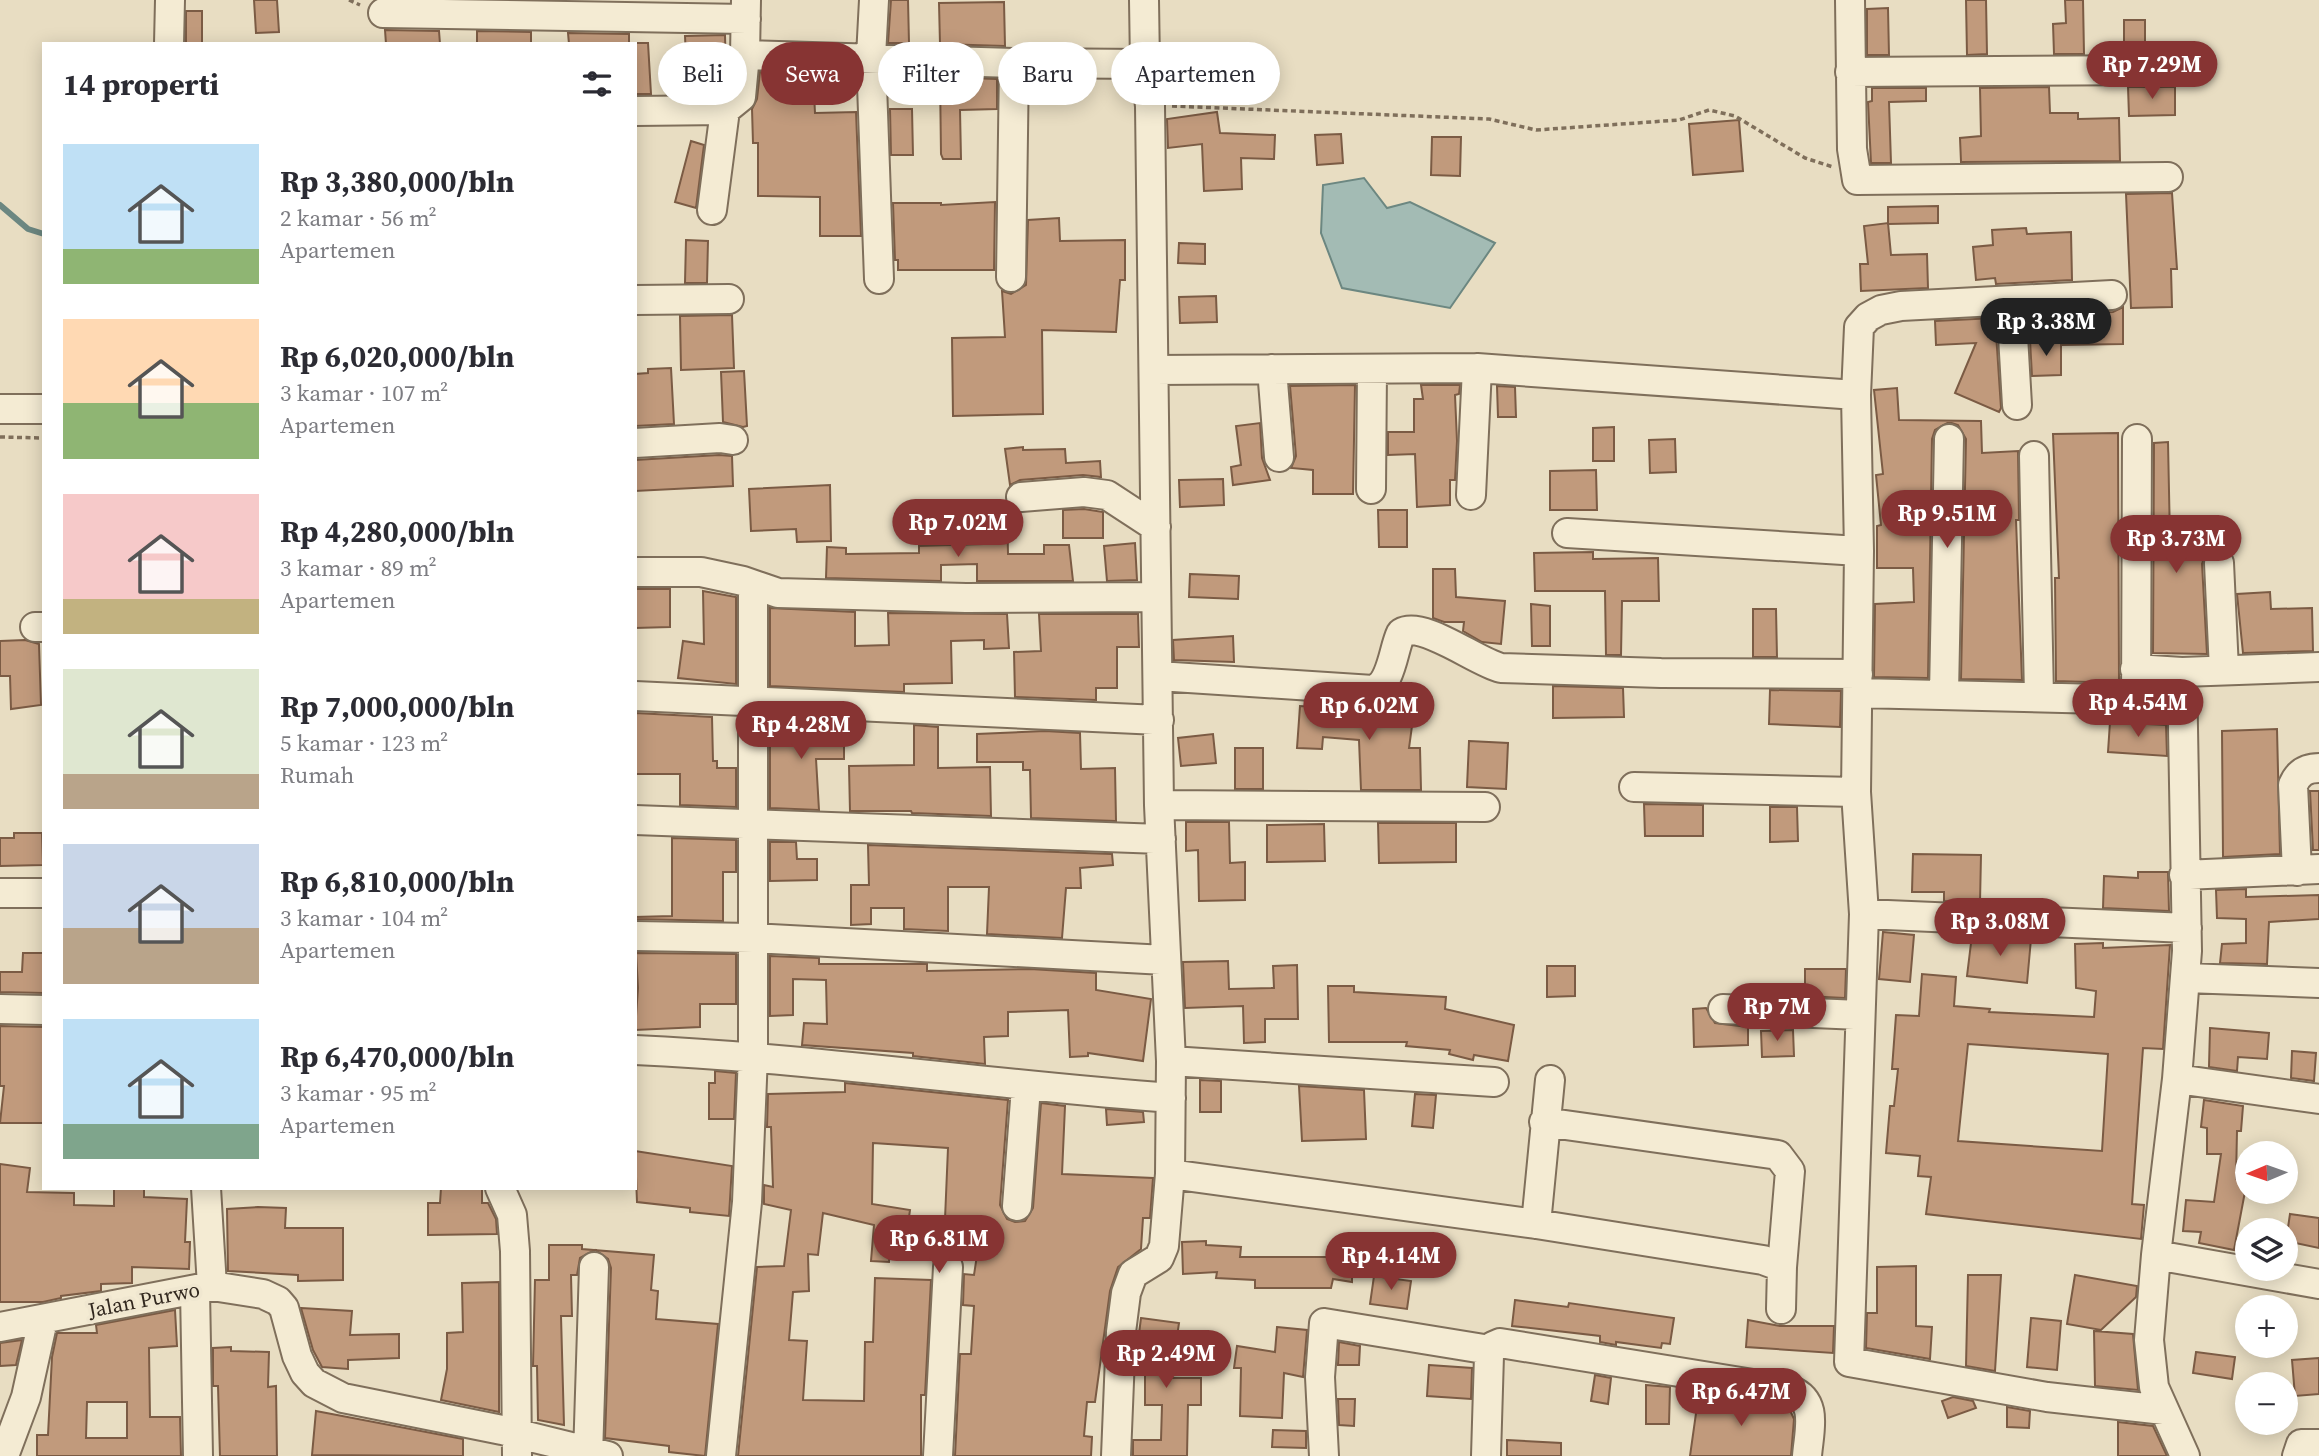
<!DOCTYPE html>
<html lang="id">
<meta charset="utf-8">
<style>
:root{--surface:#fff;--page:#f2f2f3;--text:#2b2b33;--muted:#7c7c81;--accent:#873433}
body{margin:0;font-family:"Source Serif 4",serif;background:var(--page);color:var(--text);height:100vh;display:flex;flex-direction:column;font-size:26px;white-space:nowrap}
*{box-sizing:border-box;margin:0}
p{font-size:23px;color:var(--muted)}
.icon{flex:none;width:38px;height:38px;fill:none;stroke:currentColor;stroke-width:2;stroke-linecap:round;stroke-linejoin:round}
.map{position:relative;flex:1;overflow:hidden}
.panel{position:absolute;left:42px;top:42px;width:595px;height:1148px;display:flex;flex-direction:column;background:var(--surface);border-radius:0px;box-shadow:0 4px 18px #0003}
.panel>*{flex:none}
.guide{position:absolute;left:658px;top:42px;width:665px;height:63px;display:flex;gap:14px}
.needle{width:46px;rotate:268deg}
.tools{position:absolute;left:2235px;top:1141px;display:grid;gap:14px}
.tools a{display:grid;place-items:center;width:63px;height:63px;border-radius:50%;background:var(--surface);box-shadow:0 4px 18px #0003;font-size:35px}
.price{position:absolute;translate:-50% -60px;padding:0 16px;border-radius:24px;background:var(--accent);color:#fff;font-size:23px;line-height:46px;filter:drop-shadow(0 2px 4px #0008)}
.price::after{content:'';position:absolute;left:50%;top:42px;width:21px;height:16px;margin-left:-10px;background:inherit;clip-path:polygon(0 0,100% 0,50% 100%)}
.price.current{background:#222;color:#fff}
ul{padding:0;list-style:none}
li{display:flex;align-items:center;gap:21px;height:175px;padding:0 21px}
li span{display:grid;place-items:center;flex:none;width:196px;height:140px;border-radius:0px;color:#555}
li>.icon{margin-inline-start:auto}
span .icon{width:84px;height:84px;fill:#fffc;stroke-width:1}
li b{font-size:30px}
h2{display:flex;justify-content:space-between;align-items:center;height:84px;padding:0 21px;font-size:30px}
.chip{padding:0 24px;border-radius:32px;background:var(--surface);box-shadow:0 4px 18px #0003;font-size:24px;line-height:63px}
.chip.current{background:var(--accent);color:#fff}
.map>svg:first-child{display:block}
.water{fill:#a3bbb4;stroke:#6c8781;stroke-width:2}
.lines{fill:none;stroke-linecap:round;stroke-linejoin:round}
.stream{stroke:#6c8781;stroke-width:6}
.building{fill:#c19a7c;stroke:#7b5b44;stroke-width:2;fill-rule:evenodd}
.minor-casing{stroke:#7f6f5b;stroke-width:32}
.path{stroke:#7f6f5b;stroke-width:3.5;stroke-dasharray:5 3.5;stroke-linecap:butt}
.minor{stroke:#f4ebd3;stroke-width:28}
.labels{text-anchor:middle;stroke-width:7;stroke-linejoin:round;paint-order:stroke}
.street-label{font-size:21px;fill:#31271e;stroke:#f0e7d0}
</style>
<div class="map">
<svg width="2319" height="1456" viewBox="0 0 2319 1456">
<rect width="100%" height="100%" fill="#e8ddc2"/>
<path class="water" d="M1364 178 1387 208 1410 202 1495 243 1450 308 1342 288 1321 233 1323 185Z"/>
<g class="lines">
<path class="stream" d="M0 205 28 229 44 234"/>
</g>
<path class="building" d="M254 0H277L279 32 256 33Z
M891 0H908L909 43H888Z
M1966 0H1986L1987 54 1967 55Z
M2065 0H2083L2084 54H2054L2053 24 2066 23Z
M1004 2 1005 46 940 44 939 3Z
M1888 8 1889 55H1867V9Z
M186 11H202V44H186Z
M2124 20H2145V53L2124 54Z
M385 30 439 31 440 44H386Z
M477 31 531 32V44H477Z
M568 33 629 34V44H569Z
M725 35 726 77 687 79 685 36Z
M635 43H648L651 94H635Z
M760 72 813 74 815 113 856 112 861 236H820V197L758 196V143H753L752 109 757 99Z
M940 77 997 79V109L960 110 961 159H943L941 154Z
M2049 87 2050 113H2078V119L2119 118 2120 161 1961 162 1960 138 1981 136 1980 88Z
M2128 87H2175V115L2129 116Z
M1872 88H1926V101L1889 102 1891 163H1871L1868 102 1872 101Z
M890 109H912L913 155H891Z
M1217 112 1220 133 1275 135 1274 159 1241 158 1242 189 1204 191 1202 144 1168 148 1167 119Z
M1739 120 1743 171 1693 175 1689 124Z
M1341 134 1343 163 1317 165 1315 135Z
M1432 137H1461L1460 176 1431 175Z
M691 141 704 145 696 208 675 202Z
M2172 193 2177 269H2171L2172 307 2131 308 2126 194Z
M995 202 994 270H898V260H895L893 203H941V205Z
M1938 206V223L1888 224V207Z
M1059 218 1060 241 1125 240V280H1120L1116 332 1042 330 1043 414 953 416 952 338 1005 337 1002 291 1011 294 1026 285 1028 220Z
M1888 223 1891 255 1927 254 1928 288 1861 291 1860 264H1868L1864 226Z
M2026 228 2027 234 2071 232 2072 280 1996 284 1995 278 1976 280 1973 247 1993 245 1992 230Z
M686 240 708 241 707 283H685Z
M1179 243 1205 244V264L1178 263Z
M1216 296 1217 322 1180 323 1179 297Z
M2123 307V344L2063 345V314L2113 312Z
M732 315 734 368 681 370 680 316Z
M1995 318 2001 408 1999 412 1955 393 1976 343 1936 345 1935 321Z
M2030 340H2061V375L2032 376Z
M671 368 674 424 635 426V374L648 373V369Z
M744 371 747 426 743 427 723 422 721 372Z
M1355 385 1353 494H1313V470L1291 468 1296 456 1290 386Z
M1421 385H1460L1459 394 1455 395 1457 441 1455 480H1450V505L1417 507 1415 454 1388 455V432H1414V399H1423Z
M1497 386 1515 387 1516 417H1498Z
M1897 388 1899 420 1981 421 1982 453 2018 451 2019 520H2016L2022 680 1961 679 1966 439 1958 425 1949 422 1935 430 1932 439 1928 678 1874 677 1875 604 1914 602 1913 568H1877V526L1881 525 1876 475 1883 474 1874 390Z
M1260 423 1262 458 1270 480 1233 485 1231 467 1241 465 1236 426Z
M1614 427V461H1593V428Z
M2118 433 2119 683 2056 681 2055 578H2059L2053 434Z
M1675 439 1676 472 1650 473 1649 440Z
M2168 442 2170 539 2210 537 2211 549 2205 555 2202 564 2207 654 2153 653 2154 443Z
M1023 447V450L1065 449 1066 463 1100 461 1101 477 1083 475 1020 480 1010 485 1005 449Z
M719 455 732 456 733 486 635 491V460Z
M1596 470 1597 510H1550V471Z
M1223 479 1224 505 1180 507 1179 480Z
M830 485 831 541 797 542 796 529 751 531 749 489Z
M983 505H1007L1008 554H1044V545H1069L1073 581H977V564L941 565V581L826 578 827 547 846 548V554L919 553V546L983 544Z
M1084 509 1103 512V538H1063V510Z
M1378 510H1407V547H1379Z
M1135 543 1137 580 1107 581 1104 546Z
M1593 552V559L1658 558 1659 601H1622L1621 655H1606L1605 591H1535L1534 553Z
M1433 569H1455L1456 597 1505 601 1501 644 1482 642 1463 631 1464 622H1444L1433 618Z
M1190 574 1239 576 1238 599 1189 597Z
M635 589H670V627L635 628Z
M703 591 736 597V684L678 678 683 641 704 644Z
M2270 592 2271 609 2312 608 2313 651 2243 653 2237 594Z
M1531 604 1550 606V646H1532Z
M770 608 855 612V646L889 645 888 613 1007 614 1009 648 984 649V640L951 641 952 683 904 684V692L770 686Z
M1753 609H1776L1777 657H1753Z
M1039 614H1138L1139 647H1117V688H1096V700L1015 697 1014 652 1041 651Z
M1233 636 1234 662 1174 660 1173 640Z
M25 640 39 644 41 705 11 709 10 676H0V641Z
M1553 686 1623 688 1624 717 1553 718Z
M1770 690 1841 691 1840 727 1769 724Z
M1397 702 1415 704 1409 748H1420L1421 790H1361L1359 740 1323 737 1322 749 1297 748 1300 706 1337 708V704L1363 706 1396 713Z
M635 713 712 717 713 761H717V768H736V807L680 805V774H635Z
M785 720 844 722V759H816L819 810 770 808V724L785 723Z
M2110 722 2166 725 2167 756 2108 752Z
M914 725 938 727V768L990 767 991 816 912 813 911 811H850L849 766 914 765Z
M2277 729 2280 854 2223 857 2222 731Z
M1045 731 1080 733 1081 769 1115 768 1116 821 1031 818 1030 770H1023V762H977V734Z
M1213 734 1216 763 1181 766 1178 738Z
M1469 741 1508 743 1506 789 1467 787Z
M1235 748H1263V789H1235Z
M2310 791H2319V850H2313Z
M1644 804 1703 805V836H1645Z
M1770 807H1797L1798 841 1770 842Z
M1186 822H1229L1230 863 1245 862V900L1199 901 1198 850 1186 851Z
M1378 823H1456V862L1379 863Z
M1324 824 1325 861 1267 862V825Z
M14 833H42L43 865 0 866V838H14Z
M672 838 736 840V872H723V921L635 919V917L672 916Z
M770 842H796L797 859H817V880L770 881Z
M868 845 1112 854 1113 865 1080 868 1081 888H1066L1062 938 987 934 989 887H948V931L904 929V908H871V924L851 925V885H869Z
M1913 854 1981 855 1980 902 1944 901V892H1912Z
M2138 872H2168L2169 911 2103 908 2104 876 2138 878Z
M2246 889V897L2319 895V919L2269 922 2267 964 2220 963 2222 944 2246 943V919L2217 918 2216 890Z
M1883 932 1914 935 1910 982 1879 979Z
M1972 935 2031 939 2027 983 1967 976Z
M2103 943V948L2170 945 2163 1049 2143 1048 2132 1204 2144 1205 2141 1239 1926 1214 1931 1177 1918 1176 1920 1156 1886 1153 1890 1106H1894L1898 1069H1892L1896 1015 1919 1016 1922 974 1956 977 1954 1006 1990 1009 1989 1012 2094 1017 2096 991 2076 988 2075 944ZM1968 1044 2108 1054 2102 1151 1958 1141Z
M23 953H44V993L0 992V972H22Z
M636 953 736 954V1004H700V1027L635 1030 638 988Z
M770 956 819 958V964H927V971L1030 969 1096 973V990L1151 999 1143 1061 1088 1053V1056L1070 1057 1068 1010 1008 1012V1036L984 1037 985 1064 913 1056V1053L802 1045 804 1023 827 1024 826 980 793 979V1015L770 1016Z
M1228 961 1229 989 1274 988 1273 966 1297 965 1298 1019H1265V1042L1244 1043 1243 1006 1185 1008 1183 962Z
M1547 966H1575V996L1547 997Z
M1805 969H1846L1845 998 1805 996Z
M1328 986H1354V992L1446 997 1445 1009 1514 1025 1508 1061 1474 1055 1473 1060 1449 1054 1450 1050 1406 1046 1407 1042H1329Z
M1706 1008 1715 1023 1748 1027V1045L1694 1047 1693 1009Z
M0 1026 44 1027V1123H0L4 1086H0Z
M2210 1028 2269 1033 2267 1059 2238 1057 2237 1071 2209 1067Z
M1793 1030 1794 1056 1762 1057 1761 1031Z
M2292 1051 2316 1053 2314 1081 2291 1078Z
M715 1071 736 1073 734 1119H709V1083H715Z
M1200 1080 1221 1081V1112H1200Z
M845 1083 1008 1100 1000 1205 1007 1219 1015 1222 1025 1221 1033 1208 1041 1103 1065 1106 1062 1174 1153 1178 1150 1218H1143L1141 1249 1118 1267 1110 1291 1095 1402H1087L1084 1436 1092 1437 1091 1456H955L960 1354H971L974 1306 963 1305 964 1274 974 1275 979 1242 927 1237 928 1233 892 1228 889 1262 871 1261 874 1225 823 1213 818 1255 808 1254 809 1291 793 1292 789 1340 807 1341 803 1400 864 1401 865 1342H873L875 1278 931 1280 925 1395H921V1456H738L757 1267 784 1266 791 1210 764 1204V1185L773 1187 771 1127H767L768 1094 845 1092ZM873 1143 948 1148 945 1219 909 1217 910 1210 872 1204Z
M1299 1086 1364 1090 1366 1139 1302 1141Z
M1415 1094 1436 1095 1433 1128 1412 1126Z
M2204 1100 2243 1106 2241 1131H2237L2236 1179 2247 1181 2234 1250 2199 1243 2201 1232 2183 1231 2186 1200 2214 1202 2221 1154H2207V1128L2201 1127Z
M1106 1109 1143 1112 1144 1122 1107 1125Z
M635 1151 732 1166 729 1216 690 1212V1208L637 1202Z
M0 1164 30 1168 27 1192 74 1193V1205L114 1206V1188H144V1197L187 1199 185 1242H190L189 1269 132 1267V1283L101 1284V1291L61 1296V1298L43 1302H0Z
M441 1188H482V1203H488L496 1219 497 1234 428 1235V1203H440Z
M258 1207 286 1208 285 1228H343V1280L298 1281V1275L228 1271 227 1209Z
M2290 1214 2319 1218V1248L2286 1241Z
M1206 1241V1245L1241 1247 1240 1257H1352V1282L1333 1279 1331 1288H1255V1280L1216 1278 1217 1272 1183 1274 1182 1242Z
M549 1245H582V1249L654 1255 651 1290 658 1291 656 1319 718 1324 705 1456 669 1452V1446L605 1438 611 1268 608 1259 595 1250 580 1258 577 1275H571L572 1316H561L564 1425 538 1420 537 1366H533L535 1280H549Z
M1916 1266V1326L1932 1327 1930 1359 1866 1348 1867 1313H1877V1267Z
M1968 1275H2001L1995 1371 1966 1366Z
M2075 1275 2137 1286 2136 1297 2101 1330 2067 1324Z
M1374 1276 1411 1281 1407 1309 1370 1304Z
M499 1282V1412L441 1400 447 1369V1333L463 1332 462 1283Z
M1515 1300 1568 1307 1569 1303 1674 1318 1670 1344 1662 1343 1661 1348 1616 1342V1345L1600 1342V1336L1512 1326Z
M301 1308 352 1311 350 1335 399 1334V1358L348 1360V1369L322 1367 313 1350Z
M175 1310 177 1346 149 1348 150 1417H180L181 1456H37V1435H48L52 1357 57 1333H97L96 1325ZM87 1402H127V1438H86Z
M1141 1318 1179 1323 1171 1378H1201V1405H1188L1187 1456H1133V1440H1161L1162 1405H1145V1350L1137 1349Z
M2031 1318 2061 1321 2057 1370 2027 1367Z
M1748 1320 1780 1326H1834L1833 1353 1746 1347Z
M1277 1327 1307 1330 1303 1377 1284 1373 1282 1418 1240 1416 1241 1368H1234L1237 1346 1275 1352Z
M2094 1331 2133 1334 2138 1390 2095 1386Z
M22 1340 16 1365 0 1366V1343Z
M1339 1342 1360 1346 1359 1365H1338Z
M231 1347V1351L269 1352 268 1387 276 1386 277 1456H220L218 1386H213V1348Z
M2196 1352 2235 1357 2232 1379 2193 1373Z
M2319 1358V1394L2295 1396 2292 1360Z
M1429 1365 1472 1368 1471 1399 1427 1396Z
M1595 1375 1611 1378 1608 1404 1591 1401Z
M1646 1385 1670 1387 1669 1424H1646Z
M1699 1392 1789 1408 1794 1419 1791 1456H1690Z
M1953 1397 1973 1401 1976 1408 1948 1418 1942 1401Z
M1338 1399H1355L1354 1426 1339 1425Z
M2007 1407 2030 1411 2029 1428 2007 1427Z
M316 1411 463 1439V1456L312 1455Z
M2118 1422 2153 1426 2167 1456H2118Z
M1273 1430 1306 1431V1448L1272 1447Z
M1507 1440 1561 1443V1456H1507Z"/>
<g class="lines">
<defs>
<path id="minor" d="M746 0 745 55 1014 63 1145 64
M874 0 871 57 879 279
M1850 0 1852 149 1857 180 2168 177
M383 13 746 19
M169 44 170 0
M1850 72 2161 70
M635 111 725 110 741 97 745 55
M712 210 725 110
M1011 277 1014 63
M2112 295 1901 306 1881 310 1868 317 1859 327 1856 395 1859 551 1856 792 1864 914 1849 1362 2047 1397 2164 1410
M635 300 729 299
M2011 301 2017 405
M1272 369 1279 457
M1154 370 1477 368 1856 395
M0 409H44
M635 443 720 438 733 440
M2034 456 2039 696
M1371 489 1372 370
M1471 495 1477 368
M1021 497 1084 492 1107 495 1156 527
M1567 533 1859 551
M2219 563 2224 670
M635 572H701L743 581 778 593 966 598 1155 597
M35 627H44
M2135 669 2182 672 2319 667
M2182 672 2187 951 2177 1079 2156 1255 2149 1340 2154 1387 2185 1456
M1158 676 1373 690C1392 684 1393 649 1401 633 1423 620 1476 662 1501 668L1661 673 1858 674
M1858 693 2182 701
M1944 694 1949 439
M635 696 1159 720
M2136 702 2137 439
M1634 787 1856 792
M1159 805 1485 807
M635 820 1161 839
M2297 871 2293 785C2298 773 2306 768 2319 768
M2184 875 2319 869
M0 893H44
M1864 914 2187 928
M635 936 752 938 1165 960
M2186 978 2319 983
M0 1009 44 1010
M1723 1009 1860 1015
M635 1050C814 1058 992 1085 1171 1098
M1171 1061 1494 1082
M2177 1079 2319 1099
M1544 1122 1778 1155 1790 1171 1782 1267
M1170 1174 1536 1224 1763 1260 1782 1267 1781 1309
M206 1188 212 1286
M500 1188 512 1215 515 1251 517 1456
M1017 1206 1026 1087
M1536 1224 1550 1080
M2156 1255 2319 1284
M195 1290 198 1456
M0 1327 212 1286 263 1294 278 1301 284 1308 297 1356 305 1373 314 1383 343 1398 502 1430 608 1456
M4 1456 26 1397 43 1320
M588 1456 594 1267
M721 1456 747 1202 753 1055V586
M938 1456 948 1267
M1116 1456 1121 1332 1126 1293 1133 1274 1159 1258 1164 1246 1170 1174 1171 1061 1159 805 1150 106 1145 64 1144 0
M1324 1456 1320 1377 1324 1323 1490 1350
M1486 1456 1489 1355 1493 1346 1500 1343 1790 1390C1819 1401 1809 1430 1807 1456
M2297 1456 2301 1444H2319"/>
</defs>
<use href="#minor" class="minor-casing"/>
<path class="path" d="M349 0 360 5
M1172 106 1489 119 1536 130 1679 120 1709 110 1735 116 1805 158 1833 167
M0 437 44 438"/>
<use href="#minor" class="minor"/>
</g>
<g class="labels">
<g class="street-label">
<text transform="translate(144 1300) rotate(-11)" y="7">Jalan Purwo</text>
</g>
</g>
</svg>
<div class="tools">
<a><svg class="needle" viewBox="-14 -14 28 28"><path d="M0-13l5 13h-10z" fill="#e53935"/><path d="M0 13l5-13h-10z" fill="#7c7c81"/></svg></a>
<a><svg class="icon" aria-label="layers" viewBox="0 0 24 24"><path d="M12 4l9 5-9 5-9-5zM3 14l9 5 9-5"/></svg></a>
<a>+</a>
<a>−</a>
</div>
<b class="price" style="left:2152px;top:101px">Rp 7.29M</b>
<b class="price current" style="left:2046px;top:358px">Rp 3.38M</b>
<b class="price" style="left:1947px;top:550px">Rp 9.51M</b>
<b class="price" style="left:958px;top:559px">Rp 7.02M</b>
<b class="price" style="left:2176px;top:575px">Rp 3.73M</b>
<b class="price" style="left:2138px;top:739px">Rp 4.54M</b>
<b class="price" style="left:1369px;top:742px">Rp 6.02M</b>
<b class="price" style="left:801px;top:761px">Rp 4.28M</b>
<b class="price" style="left:2000px;top:958px">Rp 3.08M</b>
<b class="price" style="left:1777px;top:1043px">Rp 7M</b>
<b class="price" style="left:939px;top:1275px">Rp 6.81M</b>
<b class="price" style="left:1391px;top:1292px">Rp 4.14M</b>
<b class="price" style="left:1166px;top:1390px">Rp 2.49M</b>
<b class="price" style="left:1741px;top:1428px">Rp 6.47M</b>
<div class="guide">
<a class="chip">Beli</a>
<a class="chip current">Sewa</a>
<a class="chip">Filter</a>
<a class="chip">Baru</a>
<a class="chip">Apartemen</a>
</div>
<section class="panel">
<h2>14 properti<svg class="icon" aria-label="filters" viewBox="0 0 24 24"><path d="M4 7h16M4 17h16"/><circle cx="9" cy="7" r="2"/><circle cx="15" cy="17" r="2"/></svg></h2>
<ul>
<li><span style="background:linear-gradient(#bfe0f5 75%,#8fb573 0)"><svg class="icon" aria-label="home" viewBox="0 0 24 24"><path d="M3 11l9-7 9 7M6 9v11h12V9"/></svg></span><div><b>Rp 3,380,000/bln</b><p>2 kamar · 56 m²</p><p>Apartemen</p></div></li>
<li><span style="background:linear-gradient(#ffd9b3 60%,#8fb573 0)"><svg class="icon" aria-label="home" viewBox="0 0 24 24"><path d="M3 11l9-7 9 7M6 9v11h12V9"/></svg></span><div><b>Rp 6,020,000/bln</b><p>3 kamar · 107 m²</p><p>Apartemen</p></div></li>
<li><span style="background:linear-gradient(#f6c9c9 75%,#c2b280 0)"><svg class="icon" aria-label="home" viewBox="0 0 24 24"><path d="M3 11l9-7 9 7M6 9v11h12V9"/></svg></span><div><b>Rp 4,280,000/bln</b><p>3 kamar · 89 m²</p><p>Apartemen</p></div></li>
<li><span style="background:linear-gradient(#dfe7d0 75%,#b9a48a 0)"><svg class="icon" aria-label="home" viewBox="0 0 24 24"><path d="M3 11l9-7 9 7M6 9v11h12V9"/></svg></span><div><b>Rp 7,000,000/bln</b><p>5 kamar · 123 m²</p><p>Rumah</p></div></li>
<li><span style="background:linear-gradient(#c9d6e8 60%,#b9a48a 0)"><svg class="icon" aria-label="home" viewBox="0 0 24 24"><path d="M3 11l9-7 9 7M6 9v11h12V9"/></svg></span><div><b>Rp 6,810,000/bln</b><p>3 kamar · 104 m²</p><p>Apartemen</p></div></li>
<li><span style="background:linear-gradient(#bfe0f5 75%,#7fa58c 0)"><svg class="icon" aria-label="home" viewBox="0 0 24 24"><path d="M3 11l9-7 9 7M6 9v11h12V9"/></svg></span><div><b>Rp 6,470,000/bln</b><p>3 kamar · 95 m²</p><p>Apartemen</p></div></li>
</ul>
</section>
</div>
